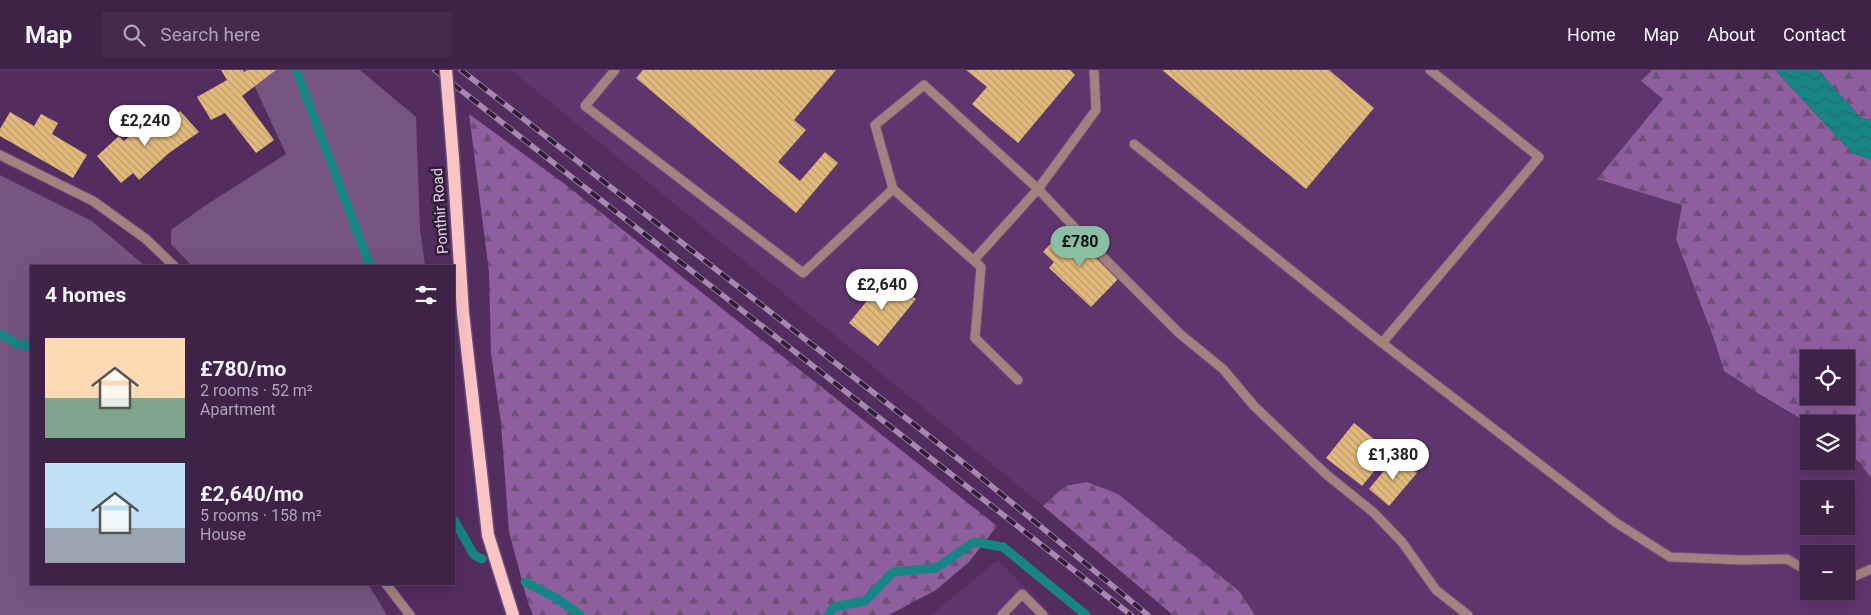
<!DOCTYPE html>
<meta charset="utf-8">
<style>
:root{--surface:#3e2247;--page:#452a4e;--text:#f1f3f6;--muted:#ada4b4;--line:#573f60;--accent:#8abfa5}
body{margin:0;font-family:Roboto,sans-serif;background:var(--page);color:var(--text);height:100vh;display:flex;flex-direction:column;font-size:19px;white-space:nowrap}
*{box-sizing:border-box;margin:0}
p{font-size:16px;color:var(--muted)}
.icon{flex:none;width:28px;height:28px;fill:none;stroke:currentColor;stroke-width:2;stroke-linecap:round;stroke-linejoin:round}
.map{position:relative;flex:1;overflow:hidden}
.sheet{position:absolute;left:30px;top:195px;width:425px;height:320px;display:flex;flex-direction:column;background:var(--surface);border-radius:0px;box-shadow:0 5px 20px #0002,0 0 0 1px var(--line)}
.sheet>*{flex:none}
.tools{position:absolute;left:1800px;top:280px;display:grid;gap:10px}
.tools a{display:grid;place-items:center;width:55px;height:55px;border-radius:0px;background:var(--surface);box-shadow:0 5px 20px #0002,0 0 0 1px var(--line);font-size:25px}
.price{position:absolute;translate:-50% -42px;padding:0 11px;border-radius:18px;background:#fff;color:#222;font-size:16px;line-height:32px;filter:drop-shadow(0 1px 2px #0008)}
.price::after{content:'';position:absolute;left:50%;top:30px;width:15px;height:11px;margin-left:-8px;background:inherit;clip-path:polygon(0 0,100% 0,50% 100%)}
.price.selected{background:var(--accent);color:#111}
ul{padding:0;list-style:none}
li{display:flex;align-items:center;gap:15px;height:125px;padding:0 15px}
li span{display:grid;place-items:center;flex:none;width:140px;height:100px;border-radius:0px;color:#555}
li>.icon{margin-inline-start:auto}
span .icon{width:60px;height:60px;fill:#fffc;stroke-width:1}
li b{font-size:21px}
h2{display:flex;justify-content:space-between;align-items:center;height:60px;padding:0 15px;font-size:21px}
header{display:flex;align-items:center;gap:30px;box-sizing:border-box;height:70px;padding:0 25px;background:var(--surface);border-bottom:1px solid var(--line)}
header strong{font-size:24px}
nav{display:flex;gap:28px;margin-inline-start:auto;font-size:18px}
.search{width:350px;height:45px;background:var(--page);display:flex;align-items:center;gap:12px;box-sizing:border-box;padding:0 18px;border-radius:0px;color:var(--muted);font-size:19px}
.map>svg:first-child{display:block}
.built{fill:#5f356d;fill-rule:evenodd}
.green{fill:#755580}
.forest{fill:url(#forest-firs);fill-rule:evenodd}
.water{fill:url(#water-waves)}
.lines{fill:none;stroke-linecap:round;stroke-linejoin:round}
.stream{stroke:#178486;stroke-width:9}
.building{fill:url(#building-back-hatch)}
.minor-casing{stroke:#6d4a78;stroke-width:11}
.major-casing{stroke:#6d4a78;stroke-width:15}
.minor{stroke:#a28181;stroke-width:9}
.major{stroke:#fbc4c5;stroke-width:12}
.rail-casing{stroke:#a689b0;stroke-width:5.5}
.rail{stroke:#2f1e35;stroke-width:4;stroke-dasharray:11;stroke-linecap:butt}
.major-bridge-casing{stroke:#6d4a78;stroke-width:15;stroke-linecap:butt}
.major-bridge{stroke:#fbc4c5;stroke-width:12}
.labels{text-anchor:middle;stroke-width:5;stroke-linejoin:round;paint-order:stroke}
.street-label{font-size:15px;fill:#e4ceec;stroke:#2f1e35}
</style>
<header>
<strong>Map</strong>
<div class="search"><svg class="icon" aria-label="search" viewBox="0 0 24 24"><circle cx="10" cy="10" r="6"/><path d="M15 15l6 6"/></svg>Search here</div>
<nav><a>Home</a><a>Map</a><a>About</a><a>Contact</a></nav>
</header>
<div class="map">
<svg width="1871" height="545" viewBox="0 0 1871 545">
<defs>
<pattern id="forest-firs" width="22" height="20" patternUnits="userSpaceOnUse" patternTransform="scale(1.25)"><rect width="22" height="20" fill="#8f5e9f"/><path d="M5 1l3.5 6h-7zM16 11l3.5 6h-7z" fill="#6d5077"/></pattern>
<pattern id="water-waves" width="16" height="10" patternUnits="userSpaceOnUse" patternTransform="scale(1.25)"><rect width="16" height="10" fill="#178486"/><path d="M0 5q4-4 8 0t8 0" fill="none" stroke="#276c70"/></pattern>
<pattern id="building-back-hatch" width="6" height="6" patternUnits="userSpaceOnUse" patternTransform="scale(1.25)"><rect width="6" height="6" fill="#e3ba7b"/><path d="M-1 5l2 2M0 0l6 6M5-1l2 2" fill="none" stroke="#bb9b6e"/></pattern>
</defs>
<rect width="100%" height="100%" fill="#532d5f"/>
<path class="built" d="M511 0H1652L1641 11 1664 29 1682 135 1676 169 1715 272 1724 301 1759 324 1810 354H1809V391H1846V380L1860 393 1871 408V545H1255L1238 521 1118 424 1087 412 1065 416 1043 436ZM1809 419H1846V456H1809ZM1809 484H1846V521H1809Z
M998 490 1052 545H931Z"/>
<path class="green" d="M247 0H360L416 47 420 159 425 196H192L171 174V160L206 135 286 84Z
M0 105 92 151 145 196H31V514H368L387 545H0Z"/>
<path class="forest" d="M1652 0H1775L1852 83 1871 90V408L1860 393 1846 380V354H1810L1759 324 1724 301 1715 272 1676 169 1682 135 1597 109 1663 29 1641 11ZM1809 289H1846V326H1809Z
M1818 0H1871V50L1861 48Z
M469 44 566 115 997 456 969 492 936 520 889 545H533L528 533 509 462 501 353 491 283 489 202Z
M1087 412 1118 424 1239 521 1255 545H1173L1043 436 1065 416Z"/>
<path class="water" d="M1775 0H1818L1861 48 1871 50V90L1852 83Z"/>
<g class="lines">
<path class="stream" d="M296 0 370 196
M0 264 17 274 31 276
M454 450 474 485 482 489
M525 512 558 529 580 545
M828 545 834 537 865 531 893 502 936 498 974 472 1003 477 1086 545"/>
</g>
<path class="building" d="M221 0H243L244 2 247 0H276L242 26 274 70 256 83 225 43 211 50 197 27 227 10Z
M643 0H836L794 50 806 60 778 92 800 111 825 82 838 93 796 143 636 8Z
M966 0H1070L1075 5 1018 73 972 34 987 17Z
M1162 0H1329L1374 38 1306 119Z
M180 41 199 62 169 83 139 110 133 103 121 113 97 86 119 66 124 71 133 63 125 54 136 44 154 64Z
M10 42 34 56 41 44 58 53 52 64 87 85 73 108 0 66V59Z
M1060 163 1069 171 1075 165 1120 207 1091 237 1049 198 1054 192 1043 182Z
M887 206 916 229 878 276 849 253Z
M1354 353 1390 382 1362 416 1326 388Z
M1396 386 1417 403 1389 436 1369 419Z"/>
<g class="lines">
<defs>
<path id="minor" d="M615 0 585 36 803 203 893 119 875 55 924 15 1038 119 1096 40 1094 0
M1134 74 1382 273 1539 87 1430 0
M0 85 93 131 146 169 174 196
M893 119 981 197 975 268 1018 310
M974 190 1038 119 1096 180 1180 264 1223 299 1254 336 1327 405 1373 442 1402 472 1436 520 1468 545
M1382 273 1615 452 1670 487 1742 490 1787 489 1809 502
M1846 510 1871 499
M386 514 410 545
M1002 545 1022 524 1043 545"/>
<path id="major" d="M453 88 463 243 488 465 513 545"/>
</defs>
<use href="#minor" class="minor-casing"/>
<use href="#major" class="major-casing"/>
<use href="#minor" class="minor"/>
<use href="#major" class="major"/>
<defs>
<path id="rail" d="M435 0 1131 545
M461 0 966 395 1148 545"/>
</defs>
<use href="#rail" class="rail-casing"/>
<use href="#rail" class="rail"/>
<defs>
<path id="major-bridge" d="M446 0 453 88"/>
</defs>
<use href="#major-bridge" class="major-bridge-casing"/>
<use href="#major-bridge" class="major-bridge"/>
</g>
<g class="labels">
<g class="street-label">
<text transform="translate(440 141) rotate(-94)" y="5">Ponthir Road</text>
</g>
</g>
</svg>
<div class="tools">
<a><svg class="icon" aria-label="locate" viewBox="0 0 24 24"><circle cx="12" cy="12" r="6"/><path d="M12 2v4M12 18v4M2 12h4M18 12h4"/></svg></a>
<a><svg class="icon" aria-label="layers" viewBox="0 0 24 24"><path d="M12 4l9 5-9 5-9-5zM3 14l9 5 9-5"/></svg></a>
<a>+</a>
<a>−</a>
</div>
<b class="price" style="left:145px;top:77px">£2,240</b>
<b class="price selected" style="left:1080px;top:198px">£780</b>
<b class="price" style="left:882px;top:241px">£2,640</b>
<b class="price" style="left:1393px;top:411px">£1,380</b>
<section class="sheet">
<h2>4 homes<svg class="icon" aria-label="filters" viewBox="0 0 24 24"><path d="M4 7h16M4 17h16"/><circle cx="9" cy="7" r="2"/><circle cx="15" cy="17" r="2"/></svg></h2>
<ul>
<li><span style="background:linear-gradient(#ffd9b3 60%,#7fa58c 0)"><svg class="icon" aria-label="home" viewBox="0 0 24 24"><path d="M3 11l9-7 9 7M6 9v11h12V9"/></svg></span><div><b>£780/mo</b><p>2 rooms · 52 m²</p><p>Apartment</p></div></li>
<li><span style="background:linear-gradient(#bfe0f5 65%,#9aa5b1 0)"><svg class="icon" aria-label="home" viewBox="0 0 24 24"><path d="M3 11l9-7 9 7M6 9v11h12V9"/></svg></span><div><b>£2,640/mo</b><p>5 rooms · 158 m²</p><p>House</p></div></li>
</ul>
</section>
</div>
